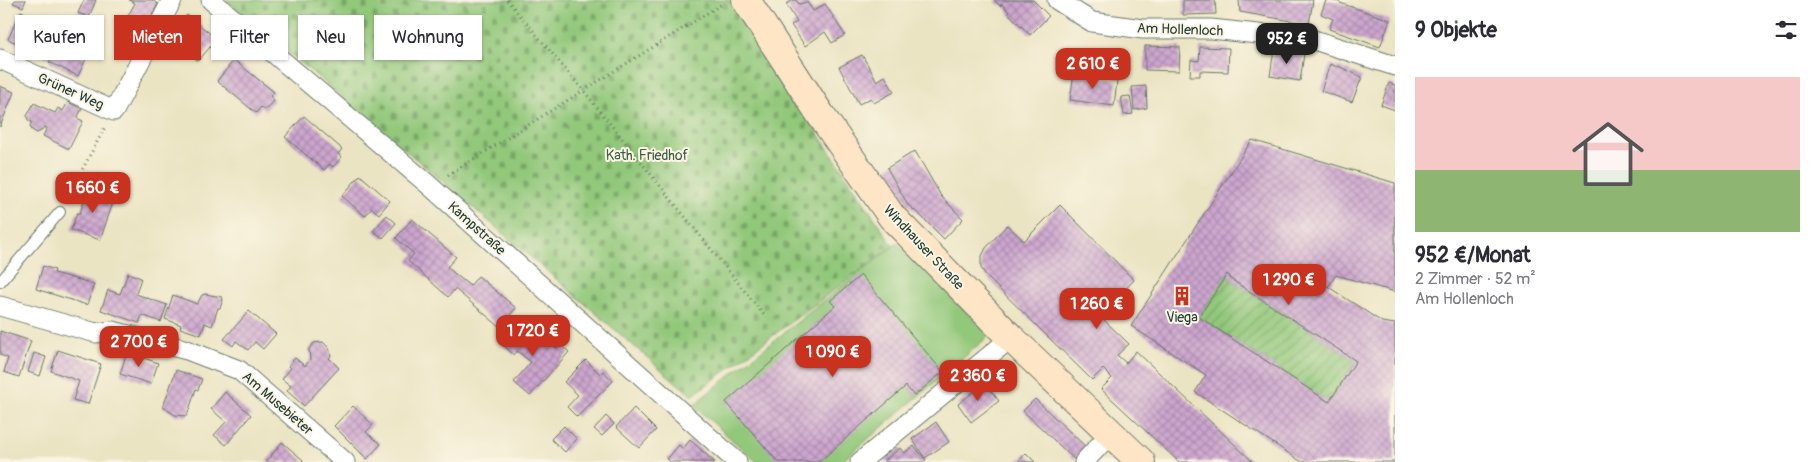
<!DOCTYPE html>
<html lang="de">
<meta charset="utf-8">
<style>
:root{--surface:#fff;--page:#f2f2f3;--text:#2b2b33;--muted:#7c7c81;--accent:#c8321e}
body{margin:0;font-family:Pangolin,sans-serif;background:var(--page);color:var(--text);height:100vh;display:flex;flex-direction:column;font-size:19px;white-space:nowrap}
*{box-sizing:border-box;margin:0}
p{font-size:16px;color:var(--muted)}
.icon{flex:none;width:28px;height:28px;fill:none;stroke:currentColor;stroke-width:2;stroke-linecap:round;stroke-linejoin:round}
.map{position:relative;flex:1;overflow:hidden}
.side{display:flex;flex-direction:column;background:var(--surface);width:425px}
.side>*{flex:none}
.banner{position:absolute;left:15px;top:15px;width:475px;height:45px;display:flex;gap:10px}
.price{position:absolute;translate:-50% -42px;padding:0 11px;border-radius:10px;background:var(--accent);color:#fff;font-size:16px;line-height:32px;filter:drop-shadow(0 1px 2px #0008)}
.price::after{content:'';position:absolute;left:50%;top:30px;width:15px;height:11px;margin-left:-8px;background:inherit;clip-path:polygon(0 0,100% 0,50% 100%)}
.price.active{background:#222;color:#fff}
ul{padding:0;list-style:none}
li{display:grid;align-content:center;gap:10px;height:265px;padding:0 20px}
li span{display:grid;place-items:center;height:155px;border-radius:0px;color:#555}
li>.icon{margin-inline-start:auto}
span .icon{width:90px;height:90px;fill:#fffc;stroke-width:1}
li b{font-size:21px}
h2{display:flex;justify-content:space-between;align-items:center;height:60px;padding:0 20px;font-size:21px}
.chip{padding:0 18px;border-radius:0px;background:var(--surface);box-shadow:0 1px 4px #0004;font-size:18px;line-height:45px}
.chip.active{background:var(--accent);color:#fff}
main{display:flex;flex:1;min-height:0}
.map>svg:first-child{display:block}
.cemetery{fill:url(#cemetery-stones);stroke:#588257}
.garden{fill:url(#garden-furrows);stroke:#588257}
.pitch{fill:#92c87a;stroke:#588257}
.building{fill:url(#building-cross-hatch);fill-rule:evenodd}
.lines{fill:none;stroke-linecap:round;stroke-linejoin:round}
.lane-casing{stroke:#676;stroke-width:12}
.street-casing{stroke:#676;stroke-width:21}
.secondary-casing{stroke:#676;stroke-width:30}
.path{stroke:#676;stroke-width:3;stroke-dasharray:1 4;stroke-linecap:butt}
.lane{stroke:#fff;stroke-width:10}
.street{stroke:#fff;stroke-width:19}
.secondary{stroke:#fde5c5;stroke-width:28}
.labels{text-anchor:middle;stroke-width:4;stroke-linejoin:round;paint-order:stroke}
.street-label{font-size:14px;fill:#1f3d34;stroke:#fcf5e5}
.park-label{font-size:14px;fill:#3c6046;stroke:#fcf5e5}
.poi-label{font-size:14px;fill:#1f3d34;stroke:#fcf5e5}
</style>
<main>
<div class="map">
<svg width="1395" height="462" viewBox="0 0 1395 462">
<defs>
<pattern id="cemetery-stones" width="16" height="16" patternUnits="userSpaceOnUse" patternTransform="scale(1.25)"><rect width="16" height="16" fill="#92c87a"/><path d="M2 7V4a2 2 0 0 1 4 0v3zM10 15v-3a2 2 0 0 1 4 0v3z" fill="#77a465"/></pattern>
<pattern id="garden-furrows" width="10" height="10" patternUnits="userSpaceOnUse" patternTransform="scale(1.25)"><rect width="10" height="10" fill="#92c87a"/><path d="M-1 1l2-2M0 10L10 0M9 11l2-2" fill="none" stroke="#77a465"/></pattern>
<pattern id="building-cross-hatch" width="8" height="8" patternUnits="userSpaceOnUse" patternTransform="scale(1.25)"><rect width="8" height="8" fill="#cda6cf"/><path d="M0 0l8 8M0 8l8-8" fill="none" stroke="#a688a9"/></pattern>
</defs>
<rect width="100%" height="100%" fill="#fcf5e5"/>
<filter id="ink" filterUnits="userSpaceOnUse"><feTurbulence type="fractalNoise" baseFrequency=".02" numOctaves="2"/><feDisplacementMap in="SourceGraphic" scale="10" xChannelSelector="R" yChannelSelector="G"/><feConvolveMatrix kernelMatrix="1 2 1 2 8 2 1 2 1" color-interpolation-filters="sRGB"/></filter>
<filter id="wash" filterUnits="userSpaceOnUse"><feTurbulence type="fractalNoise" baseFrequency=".0096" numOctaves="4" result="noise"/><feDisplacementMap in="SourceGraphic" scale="20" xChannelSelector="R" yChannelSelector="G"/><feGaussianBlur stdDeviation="1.12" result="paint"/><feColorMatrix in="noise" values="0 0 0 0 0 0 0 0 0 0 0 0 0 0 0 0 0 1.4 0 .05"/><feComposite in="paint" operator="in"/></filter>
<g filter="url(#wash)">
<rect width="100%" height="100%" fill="#ebe4c3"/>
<path class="cemetery" d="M226 0H729L893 246 692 396 441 180Z"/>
<path class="garden" d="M1227 274 1230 276 1229 278 1356 361 1329 402 1199 317Z"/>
<path class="pitch" d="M897 243 990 335 841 462H757L693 405Z"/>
<g id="blocks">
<path class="building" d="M15 0H26L23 7 13 3Z
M84 0H96L89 17 78 13Z
M129 0H152L158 4 150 19 143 15 135 29 124 23 135 3Z
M794 0H796L799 4 807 2 813 11 825 4 845 35 832 43 825 32 805 46 791 25 797 22 786 4Z
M994 0H1033L1049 16 1030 35 1008 13 1009 12 1002 4 1000 6Z
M1183 0H1215L1216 14 1183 15Z
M1239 0H1313L1309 24 1240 12Z
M1326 0 1340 2V3L1390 20 1380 47 1329 29 1333 19 1321 14Z
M21 11 64 31 57 47 66 51 67 49 86 59 78 76 49 62 51 59 8 39Z
M187 15 217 39 198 61 186 51 188 48 171 34Z
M1145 46 1180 47 1179 71 1145 70Z
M1200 47 1229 48 1228 72 1200 71V76H1190L1191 60 1199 61Z
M1274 50 1304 54 1300 81 1270 76Z
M862 55 877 81 885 76 894 92 874 103 871 98 859 104 839 67Z
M234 60 274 92 270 96 274 100 265 110 261 107 256 113 217 81Z
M1330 64 1337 67 1338 66 1362 77 1352 102 1321 91Z
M1074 73 1117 81 1114 106 1070 100Z
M1389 83 1395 85V110L1381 105Z
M0 86 14 92 0 127Z
M1146 86 1147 108 1134 110 1132 87Z
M1130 96 1133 114 1124 115 1121 97Z
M68 102 82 109 77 118 83 121 69 149 43 136 47 128 44 127 41 131 37 133 32 130 30 126 32 122 28 120 27 116 34 103 55 113 58 108 63 111Z
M304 116 342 149 338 154 342 157 333 167 330 164 324 170 285 137Z
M1252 140 1395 183V292L1336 275 1329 286H1327L1382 322 1395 324V462H1302L1195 392 1206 375 1131 326ZM1227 274 1230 276 1229 278 1356 361 1329 402 1199 317Z
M915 151 941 196 963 219 944 239 921 216 908 205 887 168Z
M360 175 390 201 379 214 372 208 365 216 342 196Z
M89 185 103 190 101 195 114 200 100 240 71 230 77 213H80Z
M1060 205 1134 280 1100 316 1129 344 1117 355 1126 363 1136 351 1253 462H1179L1101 389 1112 378 1103 369 1092 380 987 277 981 268V258L986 248 1007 225 1024 241Z
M387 215 396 223 383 238 373 231Z
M412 219 456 257 447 267 454 273 470 286 478 276 516 308 500 327 455 289 448 297 408 261 414 254 396 238Z
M43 266 55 270 54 273 94 284 87 305 36 289Z
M128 273 141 278 136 294 167 305 161 322 142 315 139 323 101 310 108 290 120 294Z
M861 275 943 372 914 396 906 386 819 462H778L726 402 835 306 830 301Z
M205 294 222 297 223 300 220 308H218L212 326 205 323 201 335 180 328 181 325 165 319 173 295 197 304 202 295Z
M249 311 276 334 263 349 255 342 248 350 236 341 233 346 224 339Z
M514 323 529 336 532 332 549 346 550 344 557 348 561 344 569 352 530 396 514 382 531 362 517 351 514 355 499 341Z
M0 331 31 341 19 377 4 372 8 358 0 355Z
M323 342 329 348 331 356 329 358 339 368 304 406 287 391 291 386 282 379 291 368 288 366 295 358 305 366 310 360 309 349 314 343Z
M58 350 101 364 88 404 73 400 79 381 51 371Z
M127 352 158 363 151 384 120 374Z
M34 353 46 357 40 376 28 372Z
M586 360 600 374 603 371 613 381 577 417 567 407 578 395 564 382Z
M176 370 202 379 198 390 196 389 187 416 175 415 163 407Z
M985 383 999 401 971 422 958 404Z
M225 392 251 415 226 445 214 435 226 422 211 409Z
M1035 399 1086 447 1074 459 1023 411Z
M353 406 373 425 366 432 381 444 367 459 334 426Z
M634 408 656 430 639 448 616 427Z
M606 416 614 424 602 436 594 429Z
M936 422 949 442 925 458 912 439Z
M564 426 577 439 565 452 551 439Z
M690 440 709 457 715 462H671L667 459 679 445 683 449Z
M282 442 303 460 302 462H266Z
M914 446 926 460 923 462H883L900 448 904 453Z
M1026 453 1035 462H1018Z"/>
</g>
</g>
<g filter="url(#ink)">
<use href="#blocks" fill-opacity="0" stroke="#676" stroke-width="1"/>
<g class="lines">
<defs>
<path id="lane" d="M0 282 60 212"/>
<path id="street" d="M211 0 430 186 737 462
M1057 0 1092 22 1143 29H1211L1314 40 1395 66
M0 59 114 111 172 0
M0 306 96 333 113 331 187 350 239 370 345 462
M860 462 1011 338
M1084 462 1110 434"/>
<path id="secondary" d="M746 0 820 114 892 217 1011 338 1141 462"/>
</defs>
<use href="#lane" class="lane-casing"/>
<use href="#street" class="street-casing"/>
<use href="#secondary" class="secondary-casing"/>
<path class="path" d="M507 0 583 90 764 315
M448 175 722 4
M66 200 105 127"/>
<use href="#lane" class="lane"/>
<use href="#street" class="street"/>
<use href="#secondary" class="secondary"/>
</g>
</g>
<defs>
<symbol id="building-bare" viewBox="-9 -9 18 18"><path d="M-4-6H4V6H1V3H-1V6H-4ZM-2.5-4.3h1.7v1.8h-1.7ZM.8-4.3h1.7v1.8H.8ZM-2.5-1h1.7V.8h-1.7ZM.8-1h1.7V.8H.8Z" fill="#c8321e" stroke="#fcf5e5" stroke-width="2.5" paint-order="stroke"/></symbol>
</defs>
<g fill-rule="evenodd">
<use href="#building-bare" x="1168" y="282" width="28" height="28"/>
</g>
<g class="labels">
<g class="street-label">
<text transform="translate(1180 29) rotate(2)" y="5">Am Hollenloch</text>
<text transform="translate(71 91) rotate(24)" y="5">Grüner Weg</text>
<text transform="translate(477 228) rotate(42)" y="5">Kampstraße</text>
<text transform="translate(924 247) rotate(47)" y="5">Windhauser Straße</text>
<text transform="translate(278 403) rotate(41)" y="5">Am Musebieter</text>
</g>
<g class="park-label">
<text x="647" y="160">Kath. Friedhof</text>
</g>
<g class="poi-label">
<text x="1182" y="322">Viega</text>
</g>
</g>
</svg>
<b class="price active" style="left:1287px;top:65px">952 €</b>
<b class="price" style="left:1093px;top:90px">2 610 €</b>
<b class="price" style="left:93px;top:214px">1 660 €</b>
<b class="price" style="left:1289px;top:306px">1 290 €</b>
<b class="price" style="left:1097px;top:330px">1 260 €</b>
<b class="price" style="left:533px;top:357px">1 720 €</b>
<b class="price" style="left:139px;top:368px">2 700 €</b>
<b class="price" style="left:833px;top:378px">1 090 €</b>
<b class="price" style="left:978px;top:402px">2 360 €</b>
<div class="banner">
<a class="chip">Kaufen</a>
<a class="chip active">Mieten</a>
<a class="chip">Filter</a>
<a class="chip">Neu</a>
<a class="chip">Wohnung</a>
</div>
</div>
<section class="side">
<h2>9 Objekte<svg class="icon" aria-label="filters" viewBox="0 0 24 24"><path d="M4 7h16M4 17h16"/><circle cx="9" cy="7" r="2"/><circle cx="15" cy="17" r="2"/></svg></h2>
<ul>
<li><span style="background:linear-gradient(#f6c9c9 60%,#8fb573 0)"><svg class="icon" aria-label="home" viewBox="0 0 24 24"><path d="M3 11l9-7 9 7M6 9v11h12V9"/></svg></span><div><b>952 €/Monat</b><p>2 Zimmer · 52 m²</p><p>Am Hollenloch</p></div></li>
</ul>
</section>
</main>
